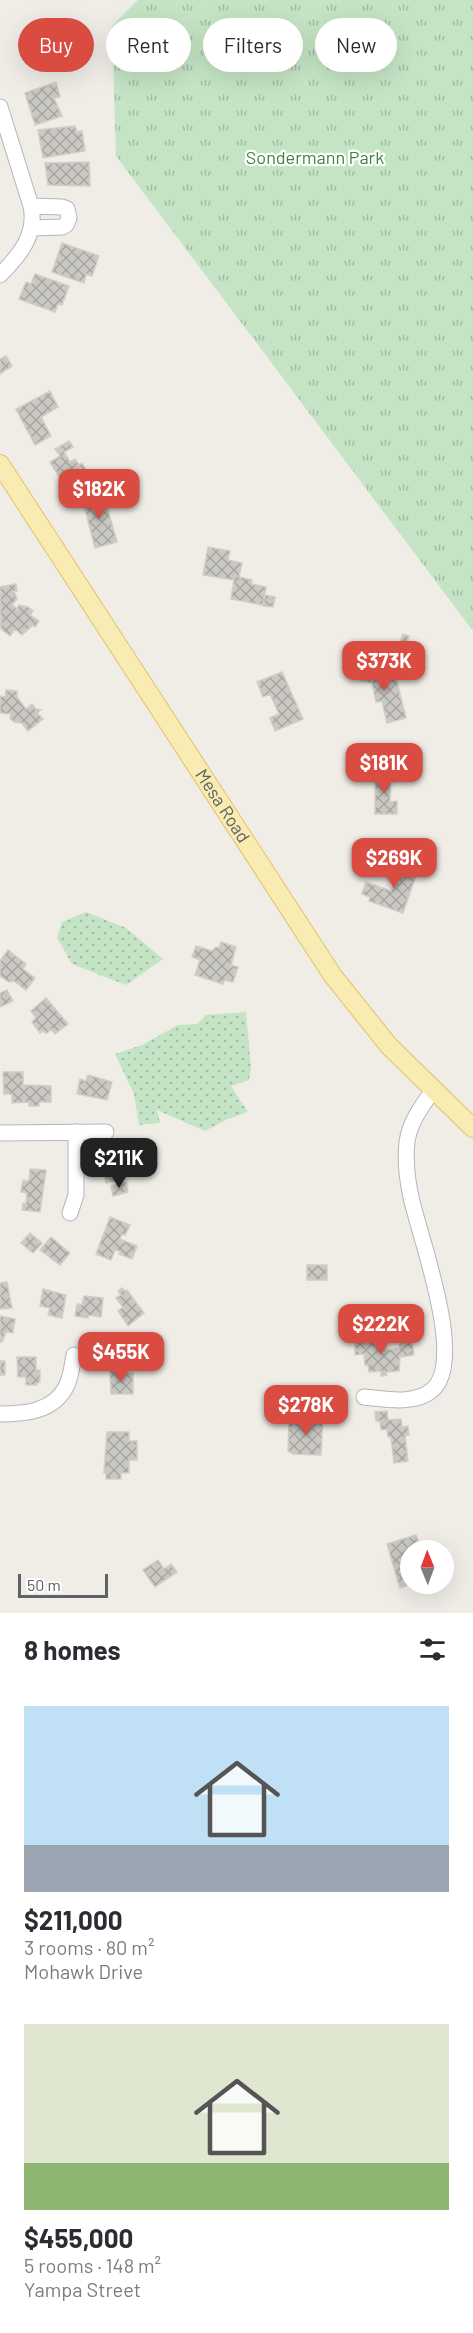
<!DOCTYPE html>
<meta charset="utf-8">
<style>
:root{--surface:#fff;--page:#f2f2f3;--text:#2b2b33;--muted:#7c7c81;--accent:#da4c41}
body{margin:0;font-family:Barlow,sans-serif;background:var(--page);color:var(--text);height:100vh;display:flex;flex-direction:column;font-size:22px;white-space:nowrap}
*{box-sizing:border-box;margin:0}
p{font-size:20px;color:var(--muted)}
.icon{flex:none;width:33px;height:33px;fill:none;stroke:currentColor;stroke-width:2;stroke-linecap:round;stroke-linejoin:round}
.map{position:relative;height:1613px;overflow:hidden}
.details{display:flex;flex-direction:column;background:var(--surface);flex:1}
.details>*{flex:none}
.banner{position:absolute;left:18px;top:18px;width:438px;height:54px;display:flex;gap:12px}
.needle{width:39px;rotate:359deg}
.tools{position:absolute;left:400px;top:1540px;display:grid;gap:12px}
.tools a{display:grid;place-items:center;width:54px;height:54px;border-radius:50%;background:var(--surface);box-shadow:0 6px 24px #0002;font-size:30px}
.scale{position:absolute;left:18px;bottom:15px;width:90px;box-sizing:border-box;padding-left:6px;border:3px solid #5e6165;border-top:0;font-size:16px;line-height:21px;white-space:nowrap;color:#5e6165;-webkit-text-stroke:4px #fff;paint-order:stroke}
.price{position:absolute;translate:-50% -51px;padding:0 14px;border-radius:12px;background:var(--accent);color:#fff;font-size:20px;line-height:39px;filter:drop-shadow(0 2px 3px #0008)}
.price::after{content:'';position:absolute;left:50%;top:36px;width:18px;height:14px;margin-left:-9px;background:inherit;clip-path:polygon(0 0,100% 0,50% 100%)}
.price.on{background:#222;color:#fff}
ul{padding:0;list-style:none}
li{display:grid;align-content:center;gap:12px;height:318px;padding:0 24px}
li span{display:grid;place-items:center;height:186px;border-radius:0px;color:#555}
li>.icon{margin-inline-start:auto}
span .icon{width:108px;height:108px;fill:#fffc;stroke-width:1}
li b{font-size:26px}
h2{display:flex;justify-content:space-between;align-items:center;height:72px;padding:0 24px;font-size:26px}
.pill{padding:0 21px;border-radius:27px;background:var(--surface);box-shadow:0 6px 24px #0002;font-size:21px;line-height:54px}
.pill.on{background:var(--accent);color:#fff}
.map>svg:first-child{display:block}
.grass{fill:url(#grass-dots)}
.park{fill:url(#park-tufts)}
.building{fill:url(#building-cross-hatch);stroke:#d3cec5;stroke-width:1.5}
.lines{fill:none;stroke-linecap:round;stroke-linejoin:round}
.minor-casing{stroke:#b3b6ba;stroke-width:17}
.major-casing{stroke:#e5c269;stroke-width:20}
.minor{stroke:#fff;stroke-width:15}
.major{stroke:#f8ecb2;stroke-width:18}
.labels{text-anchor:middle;stroke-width:4.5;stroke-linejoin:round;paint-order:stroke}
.park-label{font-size:18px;fill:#3e8441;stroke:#fff}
.street-label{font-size:18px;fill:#5e6165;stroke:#fff}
</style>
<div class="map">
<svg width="473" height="1613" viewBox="0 0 473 1613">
<defs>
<pattern id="grass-dots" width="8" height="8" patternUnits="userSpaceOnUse" patternTransform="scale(1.5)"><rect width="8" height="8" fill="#c5e4c5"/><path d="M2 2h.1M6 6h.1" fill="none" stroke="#a3bca4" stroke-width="1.8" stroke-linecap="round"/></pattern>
<pattern id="park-tufts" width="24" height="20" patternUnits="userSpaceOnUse" patternTransform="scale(1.5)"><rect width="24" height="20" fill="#c5e4c5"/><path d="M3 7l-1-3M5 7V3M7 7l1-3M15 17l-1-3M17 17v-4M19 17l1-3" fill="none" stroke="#a3bca4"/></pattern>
<pattern id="building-cross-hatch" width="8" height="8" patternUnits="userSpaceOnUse" patternTransform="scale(1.5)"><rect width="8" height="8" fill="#cac8c3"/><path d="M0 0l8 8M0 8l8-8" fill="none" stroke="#a7a6a2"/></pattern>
</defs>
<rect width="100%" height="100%" fill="#efede6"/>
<path class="grass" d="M86 912 126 928 163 959 126 985 72 964 57 938 62 922Z
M246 1012 251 1068 249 1080 231 1086 248 1112 228 1119 205 1131 157 1110 160 1123 139 1125 134 1094 115 1054 142 1045 178 1025 197 1024 206 1015Z"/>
<path class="park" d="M138 0H473V631L116 156 112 26Z"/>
<path class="building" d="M56 82 60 97 54 98 62 116 35 125 25 93Z
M75 126 77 132 82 131 85 151 43 158 38 130Z
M89 162 90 186 48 185 45 163Z
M62 243 99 256 92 276 86 274 84 283 52 272Z
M35 274 69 286 62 305 58 304 55 312 19 299 26 282 31 284Z
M6 356 12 366 0 374V359Z
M50 391 58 407 41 417 51 436 35 445 16 409Z
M69 441 73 447 64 452 70 462 75 459 79 465 82 463 87 472 64 485 50 462 60 456 55 449Z
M103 492 117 542 95 548 82 498Z
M208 547 230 551 228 560 242 563 239 577 252 580 251 584 266 587 263 605 231 599 234 580 203 575Z
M16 584 17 591H14L17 599 12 605 17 609 19 605 28 607 33 611 30 615 39 621 35 627 33 625 22 635 15 629 10 636 1 629 0 587Z
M265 595 275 597 273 607 263 606Z
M403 634 409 636 402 657 396 655Z
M363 660 377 663 375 673 382 674 383 681 396 678 406 718 387 723 382 701 376 702 372 683 359 680Z
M282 672 303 719 275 731 270 718 279 714 270 694 263 697 257 682Z
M6 690 17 691V697L26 709 32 704 36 709 41 710 37 713 43 719 28 731 22 723 14 722 10 718 11 714 0 713V696L5 697Z
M375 771H390V802L397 801V814H375Z
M402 861 419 867 403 913 369 901 370 897 362 894 366 882 391 891Z
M221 942 236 947 231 965 238 967 233 982 224 980 223 984 195 975 200 960 192 957 196 946 212 951 216 947 219 948Z
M8 950 26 964 23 969 35 978 26 990 14 981 9 982 0 976V961Z
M7 990 13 1001 0 1007V993Z
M46 998 68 1024 55 1034 51 1029 47 1033 42 1031 40 1033 32 1022 36 1018 31 1011Z
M3 1072H23V1087L25 1085 51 1086V1102H39V1106H29V1102L12 1103V1094H4Z
M88 1075 112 1082 107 1100 77 1094 80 1079 86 1081Z
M117 1156 122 1180 106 1183 101 1159Z
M30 1169 46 1170 40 1212 22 1210 23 1203 26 1204 27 1193 21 1192 23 1180 29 1181Z
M126 1182 128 1192 113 1196 111 1186Z
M110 1217 130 1225 125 1235 122 1234 120 1239 137 1246 132 1259 119 1254 120 1251 115 1250 111 1260 96 1254Z
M30 1233 42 1243 33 1253 21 1243Z
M51 1237 70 1253 60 1265 40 1250Z
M307 1265H327V1280H307Z
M7 1282 12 1308 0 1309V1283Z
M122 1288 125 1291 127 1290 144 1313 128 1326 118 1311 123 1307 116 1298 121 1295 118 1291Z
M43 1289 66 1295 62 1318 48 1315 50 1308 40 1306Z
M84 1296 103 1298 101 1317 88 1315V1318L75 1316 77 1304 82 1305Z
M0 1316 15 1319 13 1333 6 1332 2 1342H0Z
M117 1333H142L141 1361H111V1349H117Z
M372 1335 376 1347 386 1346V1350L400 1348 399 1344 412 1342 414 1355 400 1357 399 1371 386 1372 387 1375 381 1376V1371L369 1372 368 1364 365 1365 364 1354 355 1355V1337Z
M17 1357H36V1370H40V1382L37 1383V1385H26V1377H18Z
M0 1361H5V1375H0Z
M110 1370H122V1373H133V1394H111Z
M387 1411 388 1420 401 1419 402 1427 408 1426 409 1435 405 1436 408 1461 394 1463 391 1437H388L387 1429 381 1430 380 1421H376L375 1412Z
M306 1416 323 1417 321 1455 293 1454 288 1451 289 1423 298 1422V1418H306Z
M107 1432H129V1441H137V1460H129V1473H121V1479H106V1473H104Z
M416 1535 420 1546 427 1543 430 1551H411V1584L400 1588 387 1544Z
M158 1560 164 1569 171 1564 177 1572 155 1587 143 1570Z"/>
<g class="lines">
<defs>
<path id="minor" d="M0 107 31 206C37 235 19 256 0 275
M31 206 62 207 67 209 69 218 66 225 62 227 32 228
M0 1133 106 1132
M70 1213 76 1195V1132
M364 1397C385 1399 413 1405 431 1391 468 1363 419 1236 411 1197 407 1179 405 1160 407 1142 410 1121 422 1106 434 1089
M0 1414C24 1414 53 1412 66 1387 71 1378 72 1365 74 1355"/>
<g id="major">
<path id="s1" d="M0 464 333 976 389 1046 473 1128"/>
</g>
</defs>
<use href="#minor" class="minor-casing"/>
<use href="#major" class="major-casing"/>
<use href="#minor" class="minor"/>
<use href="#major" class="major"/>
</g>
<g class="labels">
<g class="park-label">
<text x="315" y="164">Sondermann Park</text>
</g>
<g class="street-label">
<text dy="6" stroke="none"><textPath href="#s1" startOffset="408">Mesa Road</textPath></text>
</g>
</g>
</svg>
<div class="tools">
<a><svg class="needle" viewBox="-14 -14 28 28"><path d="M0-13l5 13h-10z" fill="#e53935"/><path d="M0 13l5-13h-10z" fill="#7c7c81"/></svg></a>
</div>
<div class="scale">50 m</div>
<b class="price" style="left:99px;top:520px">$182K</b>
<b class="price" style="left:384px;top:692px">$373K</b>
<b class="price" style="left:384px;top:794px">$181K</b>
<b class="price" style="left:394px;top:889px">$269K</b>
<b class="price on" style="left:119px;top:1189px">$211K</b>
<b class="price" style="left:381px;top:1355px">$222K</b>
<b class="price" style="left:121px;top:1383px">$455K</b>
<b class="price" style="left:306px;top:1436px">$278K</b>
<div class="banner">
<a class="pill on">Buy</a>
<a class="pill">Rent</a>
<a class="pill">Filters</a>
<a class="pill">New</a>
</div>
</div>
<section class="details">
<h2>8 homes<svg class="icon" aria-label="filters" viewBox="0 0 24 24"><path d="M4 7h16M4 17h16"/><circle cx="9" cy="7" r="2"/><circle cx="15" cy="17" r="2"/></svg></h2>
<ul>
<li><span style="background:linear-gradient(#bfe0f5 75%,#9aa5b1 0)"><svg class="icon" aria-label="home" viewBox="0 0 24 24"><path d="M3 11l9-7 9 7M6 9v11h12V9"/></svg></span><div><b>$211,000</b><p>3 rooms · 80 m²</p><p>Mohawk Drive</p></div></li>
<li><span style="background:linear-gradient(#dfe7d0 75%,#8fb573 0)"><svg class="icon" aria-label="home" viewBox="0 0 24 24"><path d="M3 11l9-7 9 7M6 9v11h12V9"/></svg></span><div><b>$455,000</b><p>5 rooms · 148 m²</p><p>Yampa Street</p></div></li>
</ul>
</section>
